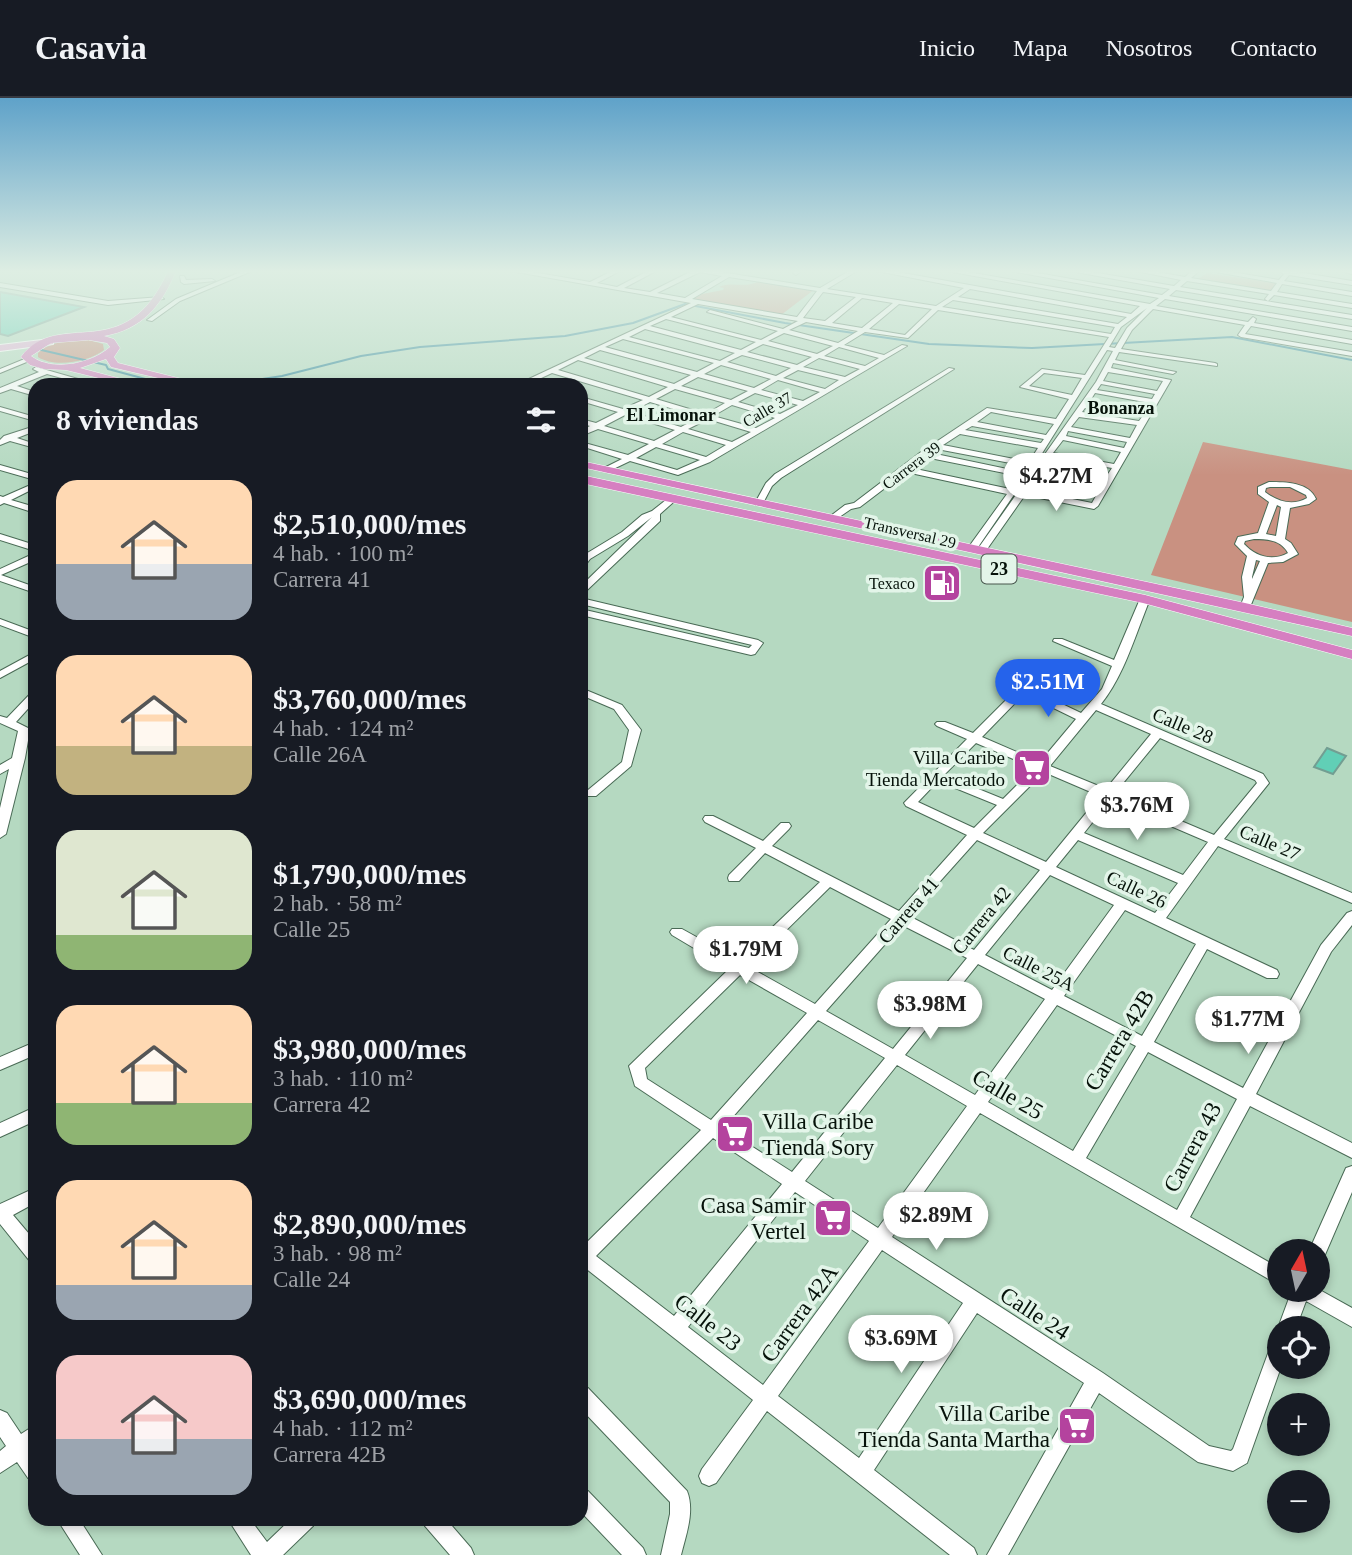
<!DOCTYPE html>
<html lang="es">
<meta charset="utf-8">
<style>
:root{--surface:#171b24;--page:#20242c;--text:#f1f3f6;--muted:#9ea1a6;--line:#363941;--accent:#2563eb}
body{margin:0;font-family:"Times New Roman",serif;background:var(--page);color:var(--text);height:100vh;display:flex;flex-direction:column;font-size:26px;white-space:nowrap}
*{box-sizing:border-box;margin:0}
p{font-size:23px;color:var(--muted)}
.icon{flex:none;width:38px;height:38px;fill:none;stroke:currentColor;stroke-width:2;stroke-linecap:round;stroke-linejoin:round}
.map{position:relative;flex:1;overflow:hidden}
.side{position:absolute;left:28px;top:280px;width:560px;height:1148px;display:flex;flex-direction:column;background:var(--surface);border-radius:21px;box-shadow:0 4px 10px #0003}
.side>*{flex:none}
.needle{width:46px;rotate:9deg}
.controls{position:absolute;left:1267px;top:1141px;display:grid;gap:14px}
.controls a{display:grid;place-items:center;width:63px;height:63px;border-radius:50%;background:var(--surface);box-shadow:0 4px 10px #0003;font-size:35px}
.price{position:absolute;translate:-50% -60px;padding:0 16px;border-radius:24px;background:#fff;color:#222;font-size:23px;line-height:46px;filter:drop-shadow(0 2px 4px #0008)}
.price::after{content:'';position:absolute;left:50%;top:42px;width:21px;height:16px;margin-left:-10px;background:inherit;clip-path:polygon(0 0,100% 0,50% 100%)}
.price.on{background:var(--accent);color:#fff}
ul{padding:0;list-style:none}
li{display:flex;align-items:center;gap:21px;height:175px;padding:0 28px}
li span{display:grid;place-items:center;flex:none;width:196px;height:140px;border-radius:21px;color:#555}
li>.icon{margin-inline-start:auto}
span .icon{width:84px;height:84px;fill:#fffc;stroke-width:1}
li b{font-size:30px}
h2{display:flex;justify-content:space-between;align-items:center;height:84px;padding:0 28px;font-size:30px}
header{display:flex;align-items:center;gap:42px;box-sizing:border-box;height:98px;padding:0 35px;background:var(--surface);border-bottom:2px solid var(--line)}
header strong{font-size:33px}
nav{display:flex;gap:38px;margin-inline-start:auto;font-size:24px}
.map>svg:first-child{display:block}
.green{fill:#c99181}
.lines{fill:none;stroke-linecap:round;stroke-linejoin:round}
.stream{stroke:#31879b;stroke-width:2}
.building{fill:#61cfb6;stroke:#729e92;stroke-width:2}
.minor-casing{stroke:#496a55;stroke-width:2}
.major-casing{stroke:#fff;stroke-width:2}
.highway-casing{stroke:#fff;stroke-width:1}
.minor{fill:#fff;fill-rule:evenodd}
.major{fill:#e6b2da;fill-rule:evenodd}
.highway{fill:#d67fc1;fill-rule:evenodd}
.labels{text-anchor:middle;stroke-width:7;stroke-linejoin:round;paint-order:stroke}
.far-street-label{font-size:16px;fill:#06120a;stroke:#e3f5e9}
.far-poi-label{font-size:16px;fill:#06120a;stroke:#e3f5e9;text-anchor:end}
.far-neighbourhood-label{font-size:18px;font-weight:bold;fill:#06120a;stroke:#e3f5e9}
.shield{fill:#e3f5e9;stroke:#48564d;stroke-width:2}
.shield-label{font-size:18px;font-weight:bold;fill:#06120a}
.street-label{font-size:19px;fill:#06120a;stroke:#e3f5e9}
.poi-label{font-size:19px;fill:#06120a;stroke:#e3f5e9;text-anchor:end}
.near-street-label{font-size:23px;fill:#06120a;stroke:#e3f5e9}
.near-poi-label{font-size:23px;fill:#06120a;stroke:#e3f5e9;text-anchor:end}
</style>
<header>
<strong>Casavia</strong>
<nav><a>Inicio</a><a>Mapa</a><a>Nosotros</a><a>Contacto</a></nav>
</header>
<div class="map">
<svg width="1352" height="1457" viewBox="0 0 1352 1457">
<rect width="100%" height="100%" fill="#b5d9c1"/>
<path class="green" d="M1207 175 1275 185 1274 194 1196 182Z
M759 183 815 191 781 217 692 202 702 196 723 192 724 190 719 189C732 183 746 191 759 183Z
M89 242 103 246 104 252C88 264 55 270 38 259V255C51 243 72 242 89 242Z
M1203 344 1352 372V524L1151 477Z"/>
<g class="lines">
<path class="stream" d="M37 251 106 267 108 271 168 287
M224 287 282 278 361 258 420 249 565 238 633 225 685 206 785 225 929 246 1032 250 1232 239 1352 262"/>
</g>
<path class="building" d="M0 194 84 209 8 238 0 236Z
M1327 650 1346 658 1333 676 1314 669Z"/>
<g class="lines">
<defs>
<path id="minor" d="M243 173H252L180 203 152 223 147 222 176 201Z
M511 173H527L590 184 612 173H620L597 185 617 189 648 173H656L624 190 650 194 692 173H715L820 190 849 173H857L827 191 936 208 964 190 877 173H892L1131 216 1140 208 947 173H962L1150 206 1159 200 1011 173H1026L1162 197 1170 191 1070 173H1086L1174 188 1181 182 1136 173H1152L1185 179 1192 173H1199L1191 180 1271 193 1277 185 1210 173H1226L1279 182 1284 176 1280 173H1292L1352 183V187L1289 177 1284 183 1352 194V198L1282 186 1277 194 1352 206V210L1274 197 1268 203 1265 201 1269 196 1187 183 1180 189 1352 217V221L1176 192 1169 198 1352 229V233L1165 201 1156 208 1248 224 1253 219 1256 221 1254 225 1352 242V246L1251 228 1245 236 1352 254V258L1241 239 1238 237 1245 227 1153 211 1132 232 1121 251 1215 265 1217 266V268L1119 254 1115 262 1176 274 1173 276 1113 265 1111 270 1171 282 1098 408 1094 411 1025 397 985 454 982 455 977 452 1035 370 1033 369 976 452 973 453 968 450 1007 396 906 374 860 409 851 411 835 422 828 420 845 407 854 405 921 354 987 310 1056 321 1069 301 1020 289 1042 271 1085 277 1109 239 938 212 908 240 865 234 844 247 884 257 902 247 907 248 710 364 678 377 630 363 607 374 603 372 604 370 622 361 581 348V344L628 357 649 346 598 331 581 338V333L590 328 581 325V321L596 325 618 314 581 303V299L623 311 643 302 552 275 526 287H516L691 205ZM700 174 722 178 685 200 657 195ZM729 179 817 193 797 219 692 201ZM970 191 1127 219 1118 226 958 199ZM823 194 856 199 825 223 803 220ZM862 200 893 205 862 230 832 225ZM953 202 1115 229 1111 236 942 209ZM698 206 798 223 783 231 710 212 707 214 778 233 761 242 671 219ZM899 206 932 211 905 237 869 231ZM1147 210 1127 230 1115 250 1109 249 1121 229ZM666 221 756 244 741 252 650 228ZM806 224 858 233 838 245 789 232ZM645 231 735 255 720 263 629 239ZM784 235 833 248 817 256 768 243ZM623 241 714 265 697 274 605 249ZM763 246 812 259 797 267 747 254ZM839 249 879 260 865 268 824 258ZM600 252 691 277 674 286 584 260ZM1107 252 1113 253 1096 284 1038 366 1036 365ZM742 257 791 270 776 278 727 264ZM819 260 860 271 845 279 803 269ZM578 262 668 289 649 299 558 272ZM721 267 771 281 754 290 704 276ZM798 272 839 282 825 291 783 280ZM1108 274 1163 283 1157 293 1103 283ZM1044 275 1082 280 1072 297 1029 288ZM698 279 748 293 731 302 681 288ZM778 282 820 294 803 303 761 292ZM1101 286 1155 296 1152 301 1097 292ZM675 291 725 305 706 316 656 301ZM755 295 798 307 780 316 738 304ZM1095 295 1150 305 1144 315 1088 306ZM650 304 700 319 681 329 631 314ZM732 307 775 320 756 330 713 318ZM1085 310 1142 319 1139 323 1082 314ZM991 314 1054 326 1046 337 977 324ZM625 317 675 332 654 343 604 328ZM1079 319 1137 327 1130 340 1071 329ZM708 321 751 334 732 344 688 331ZM972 328 1044 341 1041 345 965 332ZM1068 333 1127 344 1124 350 1066 338ZM683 334 726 347 706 359 662 346ZM960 336 1038 350 1029 364 943 347ZM1063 342 1121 354 1114 366 1053 355ZM656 349 700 362 677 372 636 360ZM937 351 1026 368 1022 374 931 355ZM925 359 1019 378 1010 391 911 370ZM1050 360 1112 370 1108 376 1047 365ZM1044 369 1106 380 1092 405 1028 392Z
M794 173H801L796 177 793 175Z
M1341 173H1352V176Z
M180 178H184L186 182 212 181 215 183 184 186 181 184Z
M0 185 108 203 161 199 164 201 108 207 0 189Z
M27 260 30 262 29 263 0 275V271Z
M36 269 99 287H87L47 276 17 288 35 294V298L11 291 0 295V290L39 274 33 271Z
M949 270 954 271 781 380 772 388 762 407H756L755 405 766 385 775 376Z
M0 309 35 319V323L0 313Z
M35 328V333L17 340 35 346V350L10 343 0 347V342L4 338Z
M0 367 35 377V382L0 372Z
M1269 384C1285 384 1309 384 1316 401L1309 406 1290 410 1285 441 1291 445 1298 456 1283 464 1268 465 1250 509 1245 512 1240 509 1244 499 1242 479 1247 458 1235 446 1238 439 1258 435 1269 404 1258 396V389ZM1270 389H1290L1306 397 1307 400C1293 408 1278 404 1265 394L1266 390ZM1277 407 1281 409 1276 438 1266 436ZM1254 441C1268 441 1281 442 1288 455 1272 464 1255 458 1244 446L1245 443ZM1256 462 1260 463 1252 481V479Z
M35 385V390L11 402 35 409V415L4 405 0 407V398L3 399Z
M671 398 678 400 660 416V423L584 495 581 496V488L652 419 628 438 590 461 584 469 581 470V461L584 457 622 434 642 417 652 413Z
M0 436 35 447V453L0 442Z
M35 455V462L1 477 35 489V495L0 483V471Z
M1145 498 1150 501C1136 535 1124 578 1101 606L1263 676 1269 685 1224 741 1352 795V805L1218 748 1166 820 1277 872 1279 876 1277 880H1267L1207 851 1154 944 1243 990 1321 847 1347 815 1352 813V827L1331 854 1256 996 1352 1045V1060L1250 1008 1190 1119 1279 1170V1187L980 1015 892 1139 1103 1275 1209 1348 1231 1353 1233 1351 1270 1250 1273 1244 1279 1241V1269H1281L1247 1365 1233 1373 1198 1364 1099 1295 1008 1457H987L1084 1285 977 1215 874 1372 974 1450 977 1457H950L767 1313 716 1385 709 1388 702 1385 699 1378 702 1371 753 1302 584 1169 581 1170V1150L701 1032 635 988 629 968 729 871 672 837 670 834 672 831H682L738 862 820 784 765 755 739 783H729L728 780 729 777 756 750 705 724 703 721 705 718H713L763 743 781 725H789L791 728 789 731 772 748 899 813 967 737 906 708 904 705 967 641 937 628 935 626 937 624H945L973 635 1013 595 1017 594H1037L1081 615 1102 591 1112 568 1053 543 1054 541H1062L1114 562 1140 501ZM1031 599 1076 621 1040 664 982 639 1020 600ZM1096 612 1151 636 1106 691 1050 668ZM1160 640 1255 682 1257 685 1214 737 1115 695ZM976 645 1034 670 1003 701 944 677ZM1044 674 1100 698 1046 764 983 735ZM938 683 997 707 974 730 918 704ZM1110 702 1208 744 1183 777 1084 735ZM977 742 1040 772 974 852 909 818ZM1078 742 1178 785 1155 815 1056 769ZM1050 777 1114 807 1052 892 985 857ZM830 789 891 821 815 906 749 869ZM1125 812 1196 846 1142 938 1064 898ZM902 827 967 860 893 951 826 913ZM978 866 1045 901 975 997 905 957ZM740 877 807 915 711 1022 647 981 645 970ZM1057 907 1136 948 1073 1053 988 1004ZM818 922 885 960 792 1074 723 1030ZM1148 954 1237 1001 1177 1112 1086 1060ZM897 967 967 1008 878 1130 805 1083ZM713 1040 782 1086 674 1218 596 1158ZM795 1094 869 1143 763 1287 688 1229ZM882 1152 963 1205 859 1360 778 1298Z
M581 500 758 542 763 545 755 556 751 557 581 517V511L749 550 752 547 581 506Z
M0 521 35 534V540L0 527Z
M35 554V561L0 580V573Z
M581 590 622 607 641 632 631 668 596 698H588L586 695 588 692 622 664 629 632 614 611 581 597Z
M35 594V603L16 624 30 631 25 660 6 736 0 740V710L9 671 0 676V667L12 660 18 633 0 625V618L7 620 31 595Z
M35 944V957L0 972V959Z
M35 1009V1023L0 1039V1025Z
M1352 1068V1094L1324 1159 1318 1161V1153H1309L1346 1070Z
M35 1090V1105L13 1117 35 1143V1164L29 1162 0 1126V1106Z
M1318 1191 1352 1210V1229L1306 1203 1296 1230H1279V1233L1278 1230 1292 1192Z
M581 1288 588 1290 687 1393C695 1413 686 1437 681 1457H661L670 1416V1404L581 1311Z
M0 1312 7 1315 21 1336 35 1327V1349L32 1352 35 1356V1383L28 1380 17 1364 0 1375V1353L6 1348 0 1339Z
M581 1390 588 1393 643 1450 646 1457H622L581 1414Z
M57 1421H79L102 1457H80Z
M228 1421H250L267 1444 291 1421H316L313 1428 283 1457H251Z
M422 1421H446L471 1450 474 1457H450L425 1428Z"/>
<path id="major" d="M50 241 53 242V246L0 253V247Z"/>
<path id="highway" d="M168 173H176C161 208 143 231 104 238L114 241 120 250 114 259 118 265 206 287H188L111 269 106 261 80 270 144 287H127L66 272 44 271 30 267 21 259C59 208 125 271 168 173ZM89 242 107 245 110 249C91 266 52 274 31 258L51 245Z
M581 363 1245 505 1352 530V538L581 369Z
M581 377 1145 497 1352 552V561L1143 505 581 385Z"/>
</defs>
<use href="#minor" class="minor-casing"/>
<use href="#major" class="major-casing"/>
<use href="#highway" class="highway-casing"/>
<use href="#minor" class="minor"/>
<use href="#major" class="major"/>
<use href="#highway" class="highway"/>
</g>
<linearGradient id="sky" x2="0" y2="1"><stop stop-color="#5fa2c9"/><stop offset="0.46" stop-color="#deeee3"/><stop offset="1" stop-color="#deeee3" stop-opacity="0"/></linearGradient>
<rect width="1352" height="377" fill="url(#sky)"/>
<defs>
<symbol id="fuel-square" viewBox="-11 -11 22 22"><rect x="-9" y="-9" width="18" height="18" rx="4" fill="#b4439e" stroke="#e3f5e9"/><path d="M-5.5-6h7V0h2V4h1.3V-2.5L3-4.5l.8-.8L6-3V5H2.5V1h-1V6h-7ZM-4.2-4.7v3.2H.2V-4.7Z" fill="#fff"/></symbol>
<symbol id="supermarket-square" viewBox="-11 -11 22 22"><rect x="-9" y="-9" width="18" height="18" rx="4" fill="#b4439e" stroke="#e3f5e9"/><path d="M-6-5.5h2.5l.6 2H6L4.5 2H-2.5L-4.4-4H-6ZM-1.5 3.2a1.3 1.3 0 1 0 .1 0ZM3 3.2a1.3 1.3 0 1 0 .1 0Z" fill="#fff"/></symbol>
</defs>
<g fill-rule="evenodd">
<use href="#fuel-square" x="920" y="463" width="44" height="44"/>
<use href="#supermarket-square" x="1010" y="648" width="44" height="44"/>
<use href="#supermarket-square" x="713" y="1014" width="44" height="44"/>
<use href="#supermarket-square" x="811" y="1098" width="44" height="44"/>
<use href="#supermarket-square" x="1055" y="1306" width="44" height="44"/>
</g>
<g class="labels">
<g class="far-street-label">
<text transform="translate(767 311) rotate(-30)" y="6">Calle 37</text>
<text transform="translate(911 367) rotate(-37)" y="6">Carrera 39</text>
<text transform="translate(910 434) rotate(13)" y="6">Transversal 29</text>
</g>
<g class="far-poi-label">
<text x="915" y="491">Texaco</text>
</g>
<g class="far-neighbourhood-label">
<text x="1121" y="316">Bonanza</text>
<text x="671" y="323">El Limonar</text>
</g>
<rect class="shield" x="981.5" y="456.5" width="35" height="29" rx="5"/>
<g class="shield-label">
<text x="999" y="477">23</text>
</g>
<g class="street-label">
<text transform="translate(1183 627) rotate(23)" y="7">Calle 28</text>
<text transform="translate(1270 744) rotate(23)" y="7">Calle 27</text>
<text transform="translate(1137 791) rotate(25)" y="7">Calle 26</text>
<text transform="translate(908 812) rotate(-49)" y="7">Carrera 41</text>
<text transform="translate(981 822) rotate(-51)" y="7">Carrera 42</text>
<text transform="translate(1039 870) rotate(27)" y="7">Calle 25A</text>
</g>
<g class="poi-label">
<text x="1005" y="666">Villa Caribe<tspan x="1005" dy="22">Tienda Mercatodo</tspan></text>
</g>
<g class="near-street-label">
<text transform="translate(1119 942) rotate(-59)" y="8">Carrera 42B</text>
<text transform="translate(1008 996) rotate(30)" y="8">Calle 25</text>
<text transform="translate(1192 1049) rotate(-62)" y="8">Carrera 43</text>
<text transform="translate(799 1215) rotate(-54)" y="8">Carrera 42A</text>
<text transform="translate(1035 1215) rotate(33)" y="8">Calle 24</text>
<text transform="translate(708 1224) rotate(38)" y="8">Calle 23</text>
</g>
<g class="near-poi-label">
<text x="762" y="1031" text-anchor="start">Villa Caribe<tspan x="762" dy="26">Tienda Sory</tspan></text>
<text x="806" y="1115">Casa Samir<tspan x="806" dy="26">Vertel</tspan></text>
<text x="1050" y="1323">Villa Caribe<tspan x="1050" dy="26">Tienda Santa Martha</tspan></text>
</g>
</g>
</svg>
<div class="controls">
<a><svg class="needle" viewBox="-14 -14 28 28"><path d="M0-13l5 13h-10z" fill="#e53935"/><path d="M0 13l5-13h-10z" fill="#9ea1a6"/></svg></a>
<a><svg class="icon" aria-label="locate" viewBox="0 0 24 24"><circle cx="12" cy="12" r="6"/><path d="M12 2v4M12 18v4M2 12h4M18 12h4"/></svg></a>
<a>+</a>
<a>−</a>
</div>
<b class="price" style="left:1056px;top:415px">$4.27M</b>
<b class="price on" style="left:1048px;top:621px">$2.51M</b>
<b class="price" style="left:1137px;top:744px">$3.76M</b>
<b class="price" style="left:746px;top:888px">$1.79M</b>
<b class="price" style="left:930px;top:943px">$3.98M</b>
<b class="price" style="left:1248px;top:958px">$1.77M</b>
<b class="price" style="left:936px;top:1154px">$2.89M</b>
<b class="price" style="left:901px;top:1277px">$3.69M</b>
<section class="side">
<h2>8 viviendas<svg class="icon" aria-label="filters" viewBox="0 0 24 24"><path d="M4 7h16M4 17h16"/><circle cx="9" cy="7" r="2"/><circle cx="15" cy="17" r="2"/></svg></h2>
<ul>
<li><span style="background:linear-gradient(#ffd9b3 60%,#9aa5b1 0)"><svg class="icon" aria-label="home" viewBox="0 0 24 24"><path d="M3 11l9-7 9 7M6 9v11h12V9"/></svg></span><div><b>$2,510,000/mes</b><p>4 hab. · 100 m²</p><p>Carrera 41</p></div></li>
<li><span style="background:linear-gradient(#ffd9b3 65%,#c2b280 0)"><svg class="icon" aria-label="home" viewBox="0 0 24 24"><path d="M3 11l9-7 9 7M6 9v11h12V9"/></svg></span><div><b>$3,760,000/mes</b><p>4 hab. · 124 m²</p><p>Calle 26A</p></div></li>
<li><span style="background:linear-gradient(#dfe7d0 75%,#8fb573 0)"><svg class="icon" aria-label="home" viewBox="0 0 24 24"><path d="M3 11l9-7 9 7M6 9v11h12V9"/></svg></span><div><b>$1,790,000/mes</b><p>2 hab. · 58 m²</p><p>Calle 25</p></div></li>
<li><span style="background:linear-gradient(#ffd9b3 70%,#8fb573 0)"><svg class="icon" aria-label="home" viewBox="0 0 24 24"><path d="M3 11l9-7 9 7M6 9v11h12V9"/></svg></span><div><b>$3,980,000/mes</b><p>3 hab. · 110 m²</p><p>Carrera 42</p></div></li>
<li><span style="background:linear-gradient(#ffd9b3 75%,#9aa5b1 0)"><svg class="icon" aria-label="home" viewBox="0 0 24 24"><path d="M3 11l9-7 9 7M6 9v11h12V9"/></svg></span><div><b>$2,890,000/mes</b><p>3 hab. · 98 m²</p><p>Calle 24</p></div></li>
<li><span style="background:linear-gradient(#f6c9c9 60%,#9aa5b1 0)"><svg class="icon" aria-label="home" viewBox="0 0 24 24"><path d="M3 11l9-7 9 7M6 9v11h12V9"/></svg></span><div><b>$3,690,000/mes</b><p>4 hab. · 112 m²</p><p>Carrera 42B</p></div></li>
</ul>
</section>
</div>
